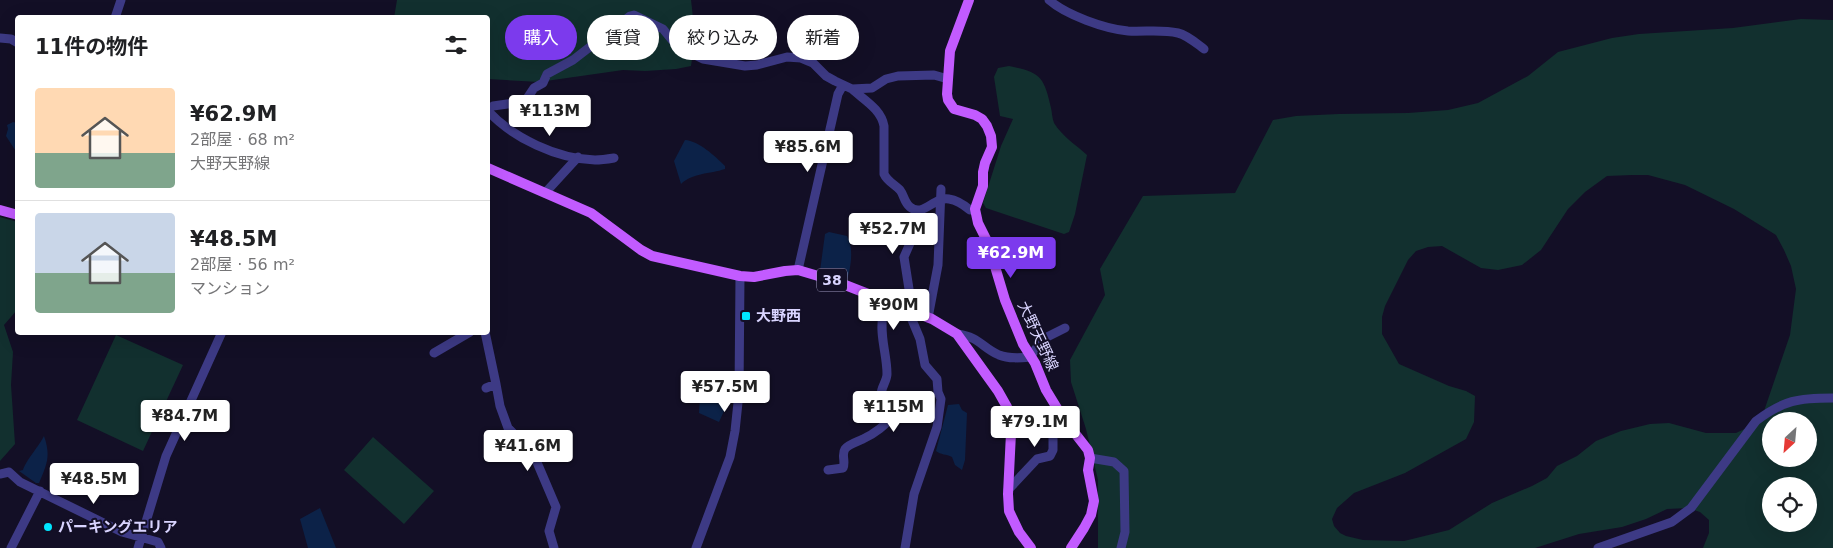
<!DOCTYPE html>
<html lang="ja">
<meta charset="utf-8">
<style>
:root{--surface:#fff;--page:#f2f2f2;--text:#202124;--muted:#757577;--line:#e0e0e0;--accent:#7c3aed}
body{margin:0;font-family:"DejaVu Sans","Noto Sans JP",sans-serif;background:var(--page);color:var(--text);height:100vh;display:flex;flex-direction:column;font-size:19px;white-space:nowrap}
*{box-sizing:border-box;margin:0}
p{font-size:16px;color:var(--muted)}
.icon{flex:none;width:28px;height:28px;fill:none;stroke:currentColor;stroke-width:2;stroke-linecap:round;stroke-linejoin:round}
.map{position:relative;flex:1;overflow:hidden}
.panel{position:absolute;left:15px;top:15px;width:475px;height:320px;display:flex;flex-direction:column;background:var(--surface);border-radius:5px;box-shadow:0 5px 20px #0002}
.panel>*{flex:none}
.top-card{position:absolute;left:505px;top:15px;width:475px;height:45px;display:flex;gap:10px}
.needle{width:32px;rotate:206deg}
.tools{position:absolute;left:1762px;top:412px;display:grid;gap:10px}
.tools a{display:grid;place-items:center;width:55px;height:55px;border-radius:50%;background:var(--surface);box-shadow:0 5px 20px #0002;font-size:25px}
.price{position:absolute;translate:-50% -42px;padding:0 11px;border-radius:5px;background:#fff;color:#222;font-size:16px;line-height:32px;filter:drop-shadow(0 1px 2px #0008)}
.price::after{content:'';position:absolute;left:50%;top:30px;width:15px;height:11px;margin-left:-8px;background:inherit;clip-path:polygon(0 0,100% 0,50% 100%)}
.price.selected{background:var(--accent);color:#fff}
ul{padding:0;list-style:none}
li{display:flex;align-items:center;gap:15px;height:125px;padding:0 20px}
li+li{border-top:1px solid var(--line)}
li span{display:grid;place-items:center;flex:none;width:140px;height:100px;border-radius:5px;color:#555}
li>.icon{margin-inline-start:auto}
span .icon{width:60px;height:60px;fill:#fffc;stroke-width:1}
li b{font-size:21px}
h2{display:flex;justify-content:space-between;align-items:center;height:60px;padding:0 20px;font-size:21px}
.tag{padding:0 18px;border-radius:22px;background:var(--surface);box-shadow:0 5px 20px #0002;font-size:18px;line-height:45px}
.tag.selected{background:var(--accent);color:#fff}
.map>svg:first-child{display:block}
.green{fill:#12302f;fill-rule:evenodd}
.water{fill:#0c2248}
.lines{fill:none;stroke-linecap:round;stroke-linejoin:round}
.minor{stroke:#3d3a85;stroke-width:9}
.major{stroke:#c25bff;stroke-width:10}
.poi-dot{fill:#00e5ff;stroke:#130f26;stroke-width:2}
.labels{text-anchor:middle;stroke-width:4;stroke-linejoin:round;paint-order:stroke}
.shield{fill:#130f26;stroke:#9e99be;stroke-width:1}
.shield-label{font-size:14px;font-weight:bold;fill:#d9d4ff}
.poi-label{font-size:15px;font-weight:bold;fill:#d9d4ff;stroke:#130f26;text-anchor:start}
.street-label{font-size:15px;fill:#d9d4ff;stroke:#130f26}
</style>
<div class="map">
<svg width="1833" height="548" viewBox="0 0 1833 548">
<rect width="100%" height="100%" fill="#130f26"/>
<path class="green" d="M397 0H691C694 23 695 43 691 66L676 69 645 71 623 70 539 82 488 79V18H394Z
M1801 19 1833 20V548H1703L1709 533V520L1700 512 1688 508 1667 509 1646 519 1622 527 1579 534 1535 548H1098V480L1086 429 1071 382 1070 360 1105 295 1100 269 1143 196 1235 193 1273 120 1296 116 1339 114 1408 113 1448 110 1478 103 1528 76 1558 52 1612 38 1639 34 1733 28ZM1632 175H1648L1685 185 1734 209 1776 235 1784 250 1791 266 1796 289 1790 335 1763 414 1753 425 1736 433H1706L1669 423 1650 424 1621 431 1596 441 1577 456 1557 466 1547 478 1532 486 1492 503 1449 530 1404 541 1363 540 1346 536 1340 533 1334 526 1332 519 1337 508 1354 493 1405 473 1466 439 1474 422 1475 396 1466 391 1449 386 1399 364 1382 334V317L1385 306 1408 260 1416 251 1428 247 1442 246 1481 268 1498 270 1522 265 1541 250 1568 209 1585 192 1607 176ZM1771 421H1809V459H1771ZM1771 486H1809V524H1771Z
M1009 66C1040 72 1044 76 1051 108 1052 112 1052 118 1054 123 1062 136 1076 145 1087 155L1075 214 1069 232 1064 234 986 208 983 203 1001 146 1013 119 1000 116 994 77 998 68Z
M0 217 18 222 17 310 4 325 13 352 11 385 15 444 0 461Z
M116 335 183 365 143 451 77 420Z
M373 437 434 491 404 524 344 470Z"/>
<path class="water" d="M13 122 17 123V153L6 136 8 129 7 125Z
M685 140C699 141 715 156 725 166V169C710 174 692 173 681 184L674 161Z
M829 232 847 236C854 247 851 268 847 279L820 271 825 234Z
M713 387 724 411 719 422 699 413 700 397Z
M959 404 962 410 967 413 965 460 962 470 955 465 952 457C946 454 941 455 936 451L948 405Z
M44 436C51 456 47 464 39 483H36L19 471 23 470C25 462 39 446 44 436Z
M320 508 336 548H308L300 519Z"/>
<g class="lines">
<path class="minor" d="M1049 0C1066 15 1105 29 1128 31 1145 32 1161 29 1178 33 1187 35 1196 43 1204 49
M115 18 121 0
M0 38 11 39 18 43
M852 89C864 100 881 109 884 126V174C887 181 894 184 900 190 904 195 904 202 910 207 923 218 934 196 949 199 957 200 964 205 970 210
M488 109 493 106 522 102 526 100 534 88 543 83 547 74 573 60 630 16 634 15 663 29 677 46 703 59 745 66 757 65 787 57 801 58 813 63 826 76 835 81 852 89 872 88 886 79 898 76 934 75 948 79
M488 111C513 138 557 159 595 160 601 160 608 159 614 158
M545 193 578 157
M798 270 838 94 843 85
M904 308 910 315 920 339 925 365 937 379 938 392 941 399 937 427 914 494 905 548
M904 308 909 289 904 257 918 225 920 210
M928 318 938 265 941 189
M485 332 496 384
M957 334C980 337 981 347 999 355 1009 359 1020 358 1030 357L1043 339 1065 328
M434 353 470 332
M486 388 496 384 500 406 508 428 533 453 556 507 549 531 554 548
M1090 458 1114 462 1124 471 1125 532 1121 548
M828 470 843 468C846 461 841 455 845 449 849 444 857 442 863 439 872 435 889 424 892 414 889 408 884 402 882 397 879 389 887 382 887 374 887 354 879 335 883 315L890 310 904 308
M0 474 9 472 20 482 122 532 158 542 161 548
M1008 490 1037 459 1050 456 1053 450V428L1064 420
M11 548 40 491
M138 548 166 456 222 332
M696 548 730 457 735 431 739 393 740 276
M1598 548 1672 522 1691 508 1756 421C1784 400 1798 398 1833 398"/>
<path class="major" d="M969 0 950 51 947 94 948 100 954 109 975 115 982 119 987 126 991 136 992 147 985 163 983 172V186L975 209 978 223 988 243 1005 300 1023 344 1035 363 1046 390 1063 418 1088 450 1090 458 1088 470 1094 501 1091 515 1084 528 1071 548
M488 168 591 213 641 250 652 256 740 276 754 277 785 271 798 270 835 281 932 319 957 334 998 391 1007 407 1011 433 1008 494 1009 511 1019 532 1031 548
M0 210 18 215"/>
</g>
<g class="poi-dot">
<rect x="741" y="311" width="10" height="10" rx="2.5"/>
<circle cx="48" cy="527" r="5"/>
</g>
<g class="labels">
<rect class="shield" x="817" y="268.5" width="30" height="23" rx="4"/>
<g class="shield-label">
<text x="832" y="285">38</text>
</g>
<g class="poi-label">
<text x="756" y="321">大野西</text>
<text x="58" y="532">パーキングエリア</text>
</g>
<g class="street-label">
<text transform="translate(1038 336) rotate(65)" y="5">大野天野線</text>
</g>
</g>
</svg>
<div class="tools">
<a><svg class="needle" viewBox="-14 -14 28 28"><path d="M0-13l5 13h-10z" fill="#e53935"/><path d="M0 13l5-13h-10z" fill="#757577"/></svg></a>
<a><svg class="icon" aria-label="locate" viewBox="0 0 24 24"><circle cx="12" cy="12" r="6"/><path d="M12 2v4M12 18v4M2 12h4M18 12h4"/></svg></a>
</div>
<b class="price" style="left:550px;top:137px">¥113M</b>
<b class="price" style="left:808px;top:173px">¥85.6M</b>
<b class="price" style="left:893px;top:255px">¥52.7M</b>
<b class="price selected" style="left:1011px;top:279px">¥62.9M</b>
<b class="price" style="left:894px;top:331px">¥90M</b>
<b class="price" style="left:725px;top:413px">¥57.5M</b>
<b class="price" style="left:894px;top:433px">¥115M</b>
<b class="price" style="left:185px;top:442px">¥84.7M</b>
<b class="price" style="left:1035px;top:448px">¥79.1M</b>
<b class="price" style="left:528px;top:472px">¥41.6M</b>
<b class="price" style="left:94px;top:505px">¥48.5M</b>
<div class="top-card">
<a class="tag selected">購入</a>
<a class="tag">賃貸</a>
<a class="tag">絞り込み</a>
<a class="tag">新着</a>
</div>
<section class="panel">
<h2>11件の物件<svg class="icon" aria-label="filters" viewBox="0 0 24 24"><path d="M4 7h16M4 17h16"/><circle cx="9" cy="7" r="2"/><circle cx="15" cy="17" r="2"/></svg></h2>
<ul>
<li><span style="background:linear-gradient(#ffd9b3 65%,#7fa58c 0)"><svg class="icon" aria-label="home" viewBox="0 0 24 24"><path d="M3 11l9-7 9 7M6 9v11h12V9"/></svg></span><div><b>¥62.9M</b><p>2部屋 · 68 m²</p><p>大野天野線</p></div></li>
<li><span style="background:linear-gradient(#c9d6e8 60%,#7fa58c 0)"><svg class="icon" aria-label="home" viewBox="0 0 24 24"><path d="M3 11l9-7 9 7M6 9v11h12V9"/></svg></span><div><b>¥48.5M</b><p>2部屋 · 56 m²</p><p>マンション</p></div></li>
</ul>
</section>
</div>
